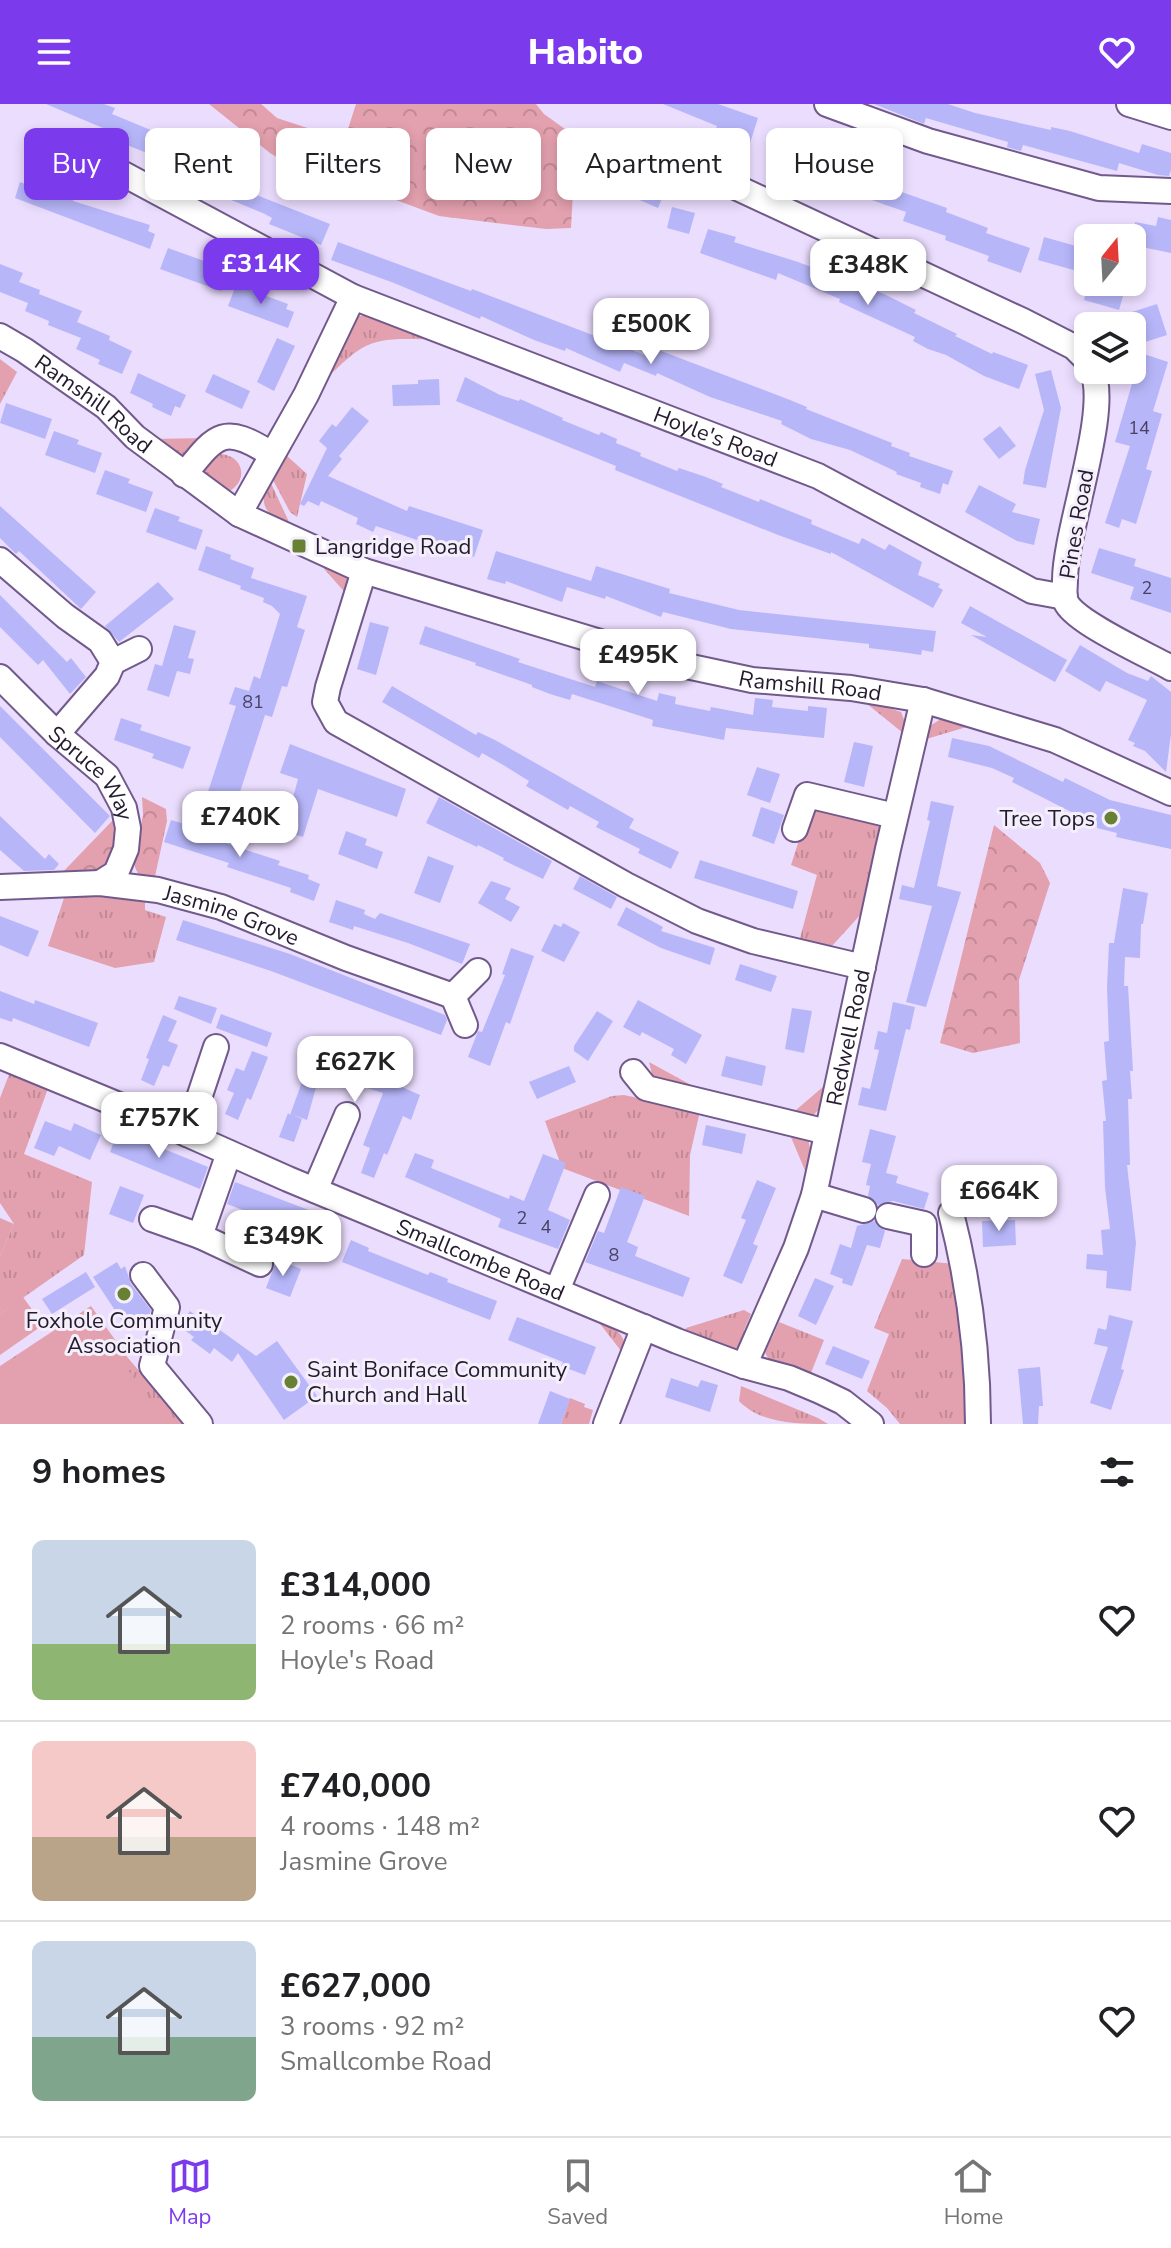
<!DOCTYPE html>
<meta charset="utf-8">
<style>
:root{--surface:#fff;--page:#f6f6f6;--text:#202124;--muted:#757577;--line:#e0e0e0;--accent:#7c3aed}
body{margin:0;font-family:"Nunito Sans",sans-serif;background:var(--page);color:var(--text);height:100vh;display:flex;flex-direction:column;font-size:30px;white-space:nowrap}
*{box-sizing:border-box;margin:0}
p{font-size:26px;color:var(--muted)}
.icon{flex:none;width:44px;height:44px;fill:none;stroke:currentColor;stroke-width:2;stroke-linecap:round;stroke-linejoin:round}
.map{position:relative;height:1320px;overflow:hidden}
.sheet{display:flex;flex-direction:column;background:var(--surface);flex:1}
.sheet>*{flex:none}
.banner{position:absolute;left:24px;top:24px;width:1124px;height:72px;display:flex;gap:16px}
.needle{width:52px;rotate:18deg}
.fabs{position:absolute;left:1074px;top:120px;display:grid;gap:16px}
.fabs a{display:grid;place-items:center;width:72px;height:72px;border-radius:12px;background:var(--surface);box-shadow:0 4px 12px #0003;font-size:40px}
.price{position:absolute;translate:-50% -68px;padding:0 18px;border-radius:16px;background:#fff;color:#222;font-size:26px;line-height:52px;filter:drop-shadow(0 2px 4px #0008)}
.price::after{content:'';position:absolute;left:50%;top:48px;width:24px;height:18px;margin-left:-12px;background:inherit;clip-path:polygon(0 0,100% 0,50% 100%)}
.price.active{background:var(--accent);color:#fff}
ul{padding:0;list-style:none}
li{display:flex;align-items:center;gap:24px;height:200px;padding:0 32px}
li+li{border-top:2px solid var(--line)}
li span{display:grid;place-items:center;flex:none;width:224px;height:160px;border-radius:12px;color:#555}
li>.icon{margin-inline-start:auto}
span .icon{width:96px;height:96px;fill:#fffc;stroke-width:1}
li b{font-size:34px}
h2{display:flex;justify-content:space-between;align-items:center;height:96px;padding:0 32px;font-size:34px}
.pill{padding:0 28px;border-radius:12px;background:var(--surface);box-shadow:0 4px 12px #0003;font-size:28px;line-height:72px}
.pill.active{background:var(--accent);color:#fff}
header{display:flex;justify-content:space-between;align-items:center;height:104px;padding:0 32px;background:var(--accent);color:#fff;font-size:36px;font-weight:800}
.tabs{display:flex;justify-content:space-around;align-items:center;height:112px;border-top:2px solid var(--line);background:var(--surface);font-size:22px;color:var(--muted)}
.tabs a{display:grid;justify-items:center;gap:4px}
.tabs .active{color:var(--accent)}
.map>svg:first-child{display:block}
.grass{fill:url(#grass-tufts)}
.forest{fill:url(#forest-crowns)}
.garden{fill:#e3a0ae}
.building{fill:#b7b6f9}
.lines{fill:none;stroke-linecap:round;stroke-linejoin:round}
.minor-casing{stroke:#715a8b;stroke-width:28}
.minor{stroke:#fff;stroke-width:24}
.poi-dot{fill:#678033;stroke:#f4effa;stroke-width:3}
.labels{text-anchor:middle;stroke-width:6;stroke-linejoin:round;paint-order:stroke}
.number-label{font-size:18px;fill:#484161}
.street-label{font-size:22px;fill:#231a2e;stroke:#f4effa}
.poi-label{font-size:22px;fill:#231a2e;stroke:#f4effa;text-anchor:start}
</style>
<header><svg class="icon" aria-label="menu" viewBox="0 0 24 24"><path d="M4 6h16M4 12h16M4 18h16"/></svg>Habito<svg class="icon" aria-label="heart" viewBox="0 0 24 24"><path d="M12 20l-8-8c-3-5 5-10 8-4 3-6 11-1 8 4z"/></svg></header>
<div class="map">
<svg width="1171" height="1320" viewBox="0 0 1171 1320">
<defs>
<pattern id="grass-tufts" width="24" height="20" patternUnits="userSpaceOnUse" patternTransform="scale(2)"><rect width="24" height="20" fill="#e3a0ae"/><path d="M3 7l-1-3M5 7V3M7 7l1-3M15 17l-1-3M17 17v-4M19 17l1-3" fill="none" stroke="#c28996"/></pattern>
<pattern id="forest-crowns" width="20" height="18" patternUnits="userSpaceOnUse" patternTransform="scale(2)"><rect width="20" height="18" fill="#e3a0ae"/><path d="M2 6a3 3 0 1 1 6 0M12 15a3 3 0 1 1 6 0" fill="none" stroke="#c28996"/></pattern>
</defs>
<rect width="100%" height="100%" fill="#ebddfe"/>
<path class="grass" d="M369 211 440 236C368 233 367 234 316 285L352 217 359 212Z
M0 255 17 268 0 300Z
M207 334 185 353 177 351 150 335Z
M221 350C244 352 249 377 228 388L204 372C204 361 209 352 221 350Z
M286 351 307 370 297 413 290 408 273 376Z
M268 373 290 420C261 409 260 400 268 373Z
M318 458 345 470 350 476 349 493Z
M861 595 901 608 905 618 903 629Z
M941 615 970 622 923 636 928 623Z
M824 698 882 713 863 808 831 843 800 834 817 771 791 761 808 708Z
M66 788 145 796V806L166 813 154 858 115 864 48 842Z
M649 958 691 981 688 986 653 974Z
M12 963 50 979 24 1050 92 1078 84 1151 0 1210V1152L14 1120 0 1099V994Z
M824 982 818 1006 812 1013 789 1012Z
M624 991 700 1007 690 1051 689 1112 562 1064 545 1017 612 992Z
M788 1026 807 1034C813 1047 809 1056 806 1069Z
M902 1155 955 1160 970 1271 969 1320H900L887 1304 867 1287 889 1230 874 1224Z
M91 1202 128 1254 185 1320H0V1262Z
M744 1206 751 1210 744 1226 746 1233 737 1244 732 1246 685 1228 686 1224Z
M597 1216C615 1224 628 1230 625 1252Z
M779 1218 824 1236 809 1274C792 1267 766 1264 764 1243L772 1234Z
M741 1282 818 1314 828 1320C797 1320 761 1320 739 1297Z
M570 1294 585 1300 584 1303 593 1306 589 1320H561Z"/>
<path class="forest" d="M209 0H261L277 14 341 35 348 25 356 0H536L544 10 576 33 571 124 546 125 439 112 388 93 319 78 270 49Z
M142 693 166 705 167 717 154 777 139 772 133 758 143 711Z
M113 716 115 739 104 770 57 774Z
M994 721 1040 759 1050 779 1019 876 1020 939 973 949 940 939Z"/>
<path class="garden" d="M0 1114 14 1120 0 1152Z
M23 1193 43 1221 0 1251V1210Z
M87 1210 168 1320H0V1273Z"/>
<path class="building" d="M46 0H104L115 4 112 10 187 41 179 62 127 41 129 35Z
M663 0H718L758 14 750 39 715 27 717 22Z
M874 0H948L975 9 1051 26V23L1070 27 1139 49 1142 40 1171 49V66L1169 72 1158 71 1119 59 1117 67 1023 41 1021 47 1007 43 1008 38 926 14 924 20Z
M793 41 829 55 831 50 899 78 896 86 947 104 946 108 988 124 986 129 1030 144 1021 169 987 157 989 152 945 136 946 132 903 117 906 108 834 83 836 78 786 58Z
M598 54H619V83H598Z
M197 58 257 82 254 90 330 120 321 141 269 120 272 114 265 110 197 82 199 77 191 74Z
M644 73 667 82 658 104 635 94Z
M30 76 75 92 73 97 150 121 148 127 155 130 150 145 15 94 20 78 28 81Z
M672 103 695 109 689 130 667 124Z
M1158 113 1171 116V149L1132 141 1135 118 1156 122Z
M708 125 736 133 734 138 798 158 884 190 916 206 914 209 957 230 955 232 992 250 993 248 1028 261 1019 285 984 272 946 251 928 245 913 237 915 233 839 198 840 195 778 169 776 176 700 149Z
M1044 133 1083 144 1077 167 1038 156Z
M338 138 471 187 472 185 645 251 648 242 790 296 807 303 806 305 892 339 891 342 910 349 909 352 953 367 948 381 943 379 940 390 920 383 921 379 896 370 897 368 850 346 811 335 781 320 782 317 710 293 657 269 656 272 624 259 620 268 566 244 565 247 534 236 481 212 480 215 394 179 331 156Z
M168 144 221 163 219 169 226 171 221 187 160 165Z
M0 160 23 169 19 178 40 186 39 190 82 207 77 218 110 232 109 236 132 247 122 270 98 260 100 256 76 245 81 234 48 221 49 217 25 207 28 199 0 188Z
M1089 178H1127L1119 206 1084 196Z
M236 181 288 200 286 205 294 208 288 224 228 202Z
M1157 200 1167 231 1142 239 1132 208Z
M277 234 295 242 274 287 257 278Z
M1141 249 1168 258 1153 307 1162 310 1146 365 1152 367 1136 420 1122 415 1119 424 1105 419 1130 342 1115 338Z
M1051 266 1061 304 1046 384 1023 380 1025 366 1044 306 1035 270Z
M138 269 186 291 180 304 175 302 171 312 152 303 153 300 130 289Z
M213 270 250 287 242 305 205 288Z
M465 273 500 291 519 297 520 295 563 314 562 316 599 331 601 328 617 335 616 339 641 349 640 352 677 367 679 364 706 373 723 380 721 383 759 398 760 395 777 402 812 416 811 420 859 440 862 434 885 446 889 440 922 458 918 471 940 480 938 483 943 486 933 504 831 448V450L778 431 615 366 616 362 456 297Z
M439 275 440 301 393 302 392 281 418 280V276Z
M6 299 52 315 45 335 0 319Z
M352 303 369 317 339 352 342 355 328 372 407 407 409 402 483 426 474 453 418 432 417 436 376 422 373 428 356 420 358 414 321 397 319 402 308 397 304 402 300 400 327 344 319 337 332 320 336 323Z
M1000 322 1016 342 999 355 983 335Z
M54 327 79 336 77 340 102 349 95 369 45 351Z
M105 366 130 375 128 379 153 388 146 408 96 390Z
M979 381 1016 400 1012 408 1040 415 1034 441 1017 437 965 408Z
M0 402 96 488 81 505 19 447 16 450 0 434Z
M155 404 180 413 178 417 203 426 196 446 146 428Z
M206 442 231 451 230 455 254 464 251 474 307 492 297 523 305 526 287 583 282 582 272 613 265 611 240 688 248 690 242 708 205 697 236 602 229 600 235 583 249 587 254 572 260 575 280 510 272 502 263 498 264 494 240 485 241 482 198 466Z
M1099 444 1136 455 1134 462 1171 474V509L1130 495 1134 483 1091 469Z
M496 447 591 477 596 462 670 485 669 489 739 506 936 527 933 548 922 546 921 551 901 548 869 544V540L731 525 663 508 661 513 606 492 605 495 567 483 562 498 506 477 505 480 487 475Z
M158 478 174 495 119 538 105 522Z
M0 491 67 558 71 554 86 573 70 590 43 556 38 561 0 523Z
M970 502 1067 556 1055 578 971 531 987 533 961 519Z
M370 518 389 523 376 571 357 565Z
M174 521 196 527 188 554 194 555 190 570 177 567 169 593 147 586 155 560 162 562Z
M425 522 520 555 518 558 595 583 597 577 657 597 659 589 676 593 675 600 710 607 711 603 753 611 755 594 773 596 772 603 808 607V602L827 604 824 634 726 624 724 636 652 622 653 616 572 590 570 596 550 590 532 583V581L475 561 476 559 419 540Z
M1080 541 1127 569 1148 577 1151 572 1171 588V630L1166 668 1145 647 1133 642 1135 639 1128 636 1147 596 1106 577 1100 588 1065 567Z
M392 582 476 631 478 628 495 636 634 715 629 724 679 748 671 765 638 749 640 745 596 723 599 718 570 702 568 706 526 682 529 677 505 662 482 649 479 654 382 598Z
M0 602 110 712 95 729 0 633Z
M121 614 142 621 140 626 191 643 183 665 152 654 154 650 114 636Z
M952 634 989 642 1063 678 1065 674 1110 696 1171 711V745L1116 733 1117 729 1097 724V721L1012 678 1014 674 992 664 948 653Z
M854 638 873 642 864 683 844 678Z
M290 640 406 685 397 713 318 685 303 733 284 727 298 675 280 669Z
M757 663 780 670 770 699 747 691Z
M439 693 552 757 543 775 503 756 504 754 478 741 477 743 426 719Z
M931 697 954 702 937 782 961 788 926 903 906 898 932 802 899 795 902 781 914 784 930 717 927 716Z
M761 703 784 711 774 740 752 732Z
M0 712 45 755 49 750 59 760 54 766 24 767 0 746Z
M171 716 218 730 216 736 280 757 278 761 309 771 308 775 320 780 314 797 290 788 291 784 227 763 229 759 164 738Z
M346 727 367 735 365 741 383 748 377 765 338 750Z
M428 752 454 762 440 799 414 789Z
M700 756 798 787 793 805 694 774Z
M580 772 617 793 611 805 573 785Z
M491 777 511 784 505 795 520 803 511 818 478 799Z
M1123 784 1148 789 1143 820H1141L1140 854 1125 853 1124 882H1128L1133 967H1130L1132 995H1128L1130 1061H1127L1136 1139 1131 1187 1106 1184 1107 1167 1086 1165 1087 1150 1103 1151 1101 1126 1110 1125 1105 1083 1103 1017H1106L1102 977 1107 976 1104 938 1109 937 1107 883 1109 839H1114Z
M336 796 365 806 364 810 375 815 380 809 470 840 462 860 408 839 354 822 353 826 329 818Z
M626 803 663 823 661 827 715 844 710 861 661 844 617 821Z
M0 812 39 827 28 853 0 841Z
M183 816 290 850 445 911 447 916 441 931 271 867 176 836Z
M563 819 580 828 564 858 541 847 554 820 561 823Z
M511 844 534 852 510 920 506 918 490 962 468 953 478 927 482 928 505 871 502 870Z
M740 860 777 872 771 888 735 876Z
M0 887 34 900 35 896 98 919 89 943 13 914 12 918 0 914Z
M179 892 217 904 211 920 174 905Z
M638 896 702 931 686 960 671 951 674 945 642 928 640 932 623 923Z
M893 898 915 903 910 926 906 925 886 1007 858 1001 862 983 870 985 879 946 874 945 878 927 887 929Z
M792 904 812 907 804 949 785 945Z
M597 907 613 917 588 957 574 947V942Z
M221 910 272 929 267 943 216 924Z
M163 911 177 917 168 937 178 941 169 963 163 961 154 982 141 976 149 955 146 954Z
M315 942 330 946 328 952 390 974 389 977 420 991 411 1016 403 1012 387 1051 384 1049 374 1074 361 1069 370 1044 363 1041 383 989 320 969 307 1016 293 1011 302 1015 294 1038 279 1033 288 1009 290 1011Z
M252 947 268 953 251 996 247 994 238 1016 225 1010 234 989 227 986 236 964 244 967Z
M726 952 766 962 762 982 721 972Z
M569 962 576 978 537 995 529 978Z
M45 1017 71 1027 74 1019 101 1031 90 1056 59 1042 54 1052 34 1044Z
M706 1021 746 1030 742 1050 702 1041Z
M870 1025 896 1032 886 1069 898 1072 896 1079 929 1089 924 1105 893 1097 878 1101 868 1092 870 1082 866 1081 871 1060 862 1058Z
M118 1026 208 1063 200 1085 110 1048Z
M415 1049 434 1056 431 1064 509 1095 510 1091 524 1097 543 1050 566 1059 548 1106 570 1116 558 1145 498 1123 501 1115 405 1073Z
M757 1076 776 1084 753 1140 758 1142 742 1180 723 1172 746 1116 741 1114Z
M235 1078 335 1116 327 1138 227 1100Z
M120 1082 144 1091 133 1119 109 1110Z
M621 1083 645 1092 627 1138 638 1143 635 1152 690 1174 683 1193 585 1158 598 1127 604 1129Z
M1015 1116 1016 1141 983 1143 982 1117Z
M874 1117 885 1127 880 1144 867 1141 852 1182 842 1179 843 1175 830 1170 840 1140 851 1144 857 1122Z
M351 1136 369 1144 368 1147 428 1171 430 1168 448 1175 447 1178 497 1197 490 1216 342 1158Z
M277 1155 301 1165 290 1193 266 1184Z
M117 1158 121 1165 125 1162 131 1180 151 1206 149 1212 128 1226 93 1173Z
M86 1168 95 1183 52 1210 42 1195Z
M815 1174 834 1182 816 1221 798 1212Z
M190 1207 205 1218 206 1216 256 1252 277 1237 317 1292 284 1316 238 1249 232 1258 214 1244 210 1250 191 1236 194 1233 179 1222Z
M1109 1211 1133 1217 1121 1265 1124 1266 1111 1306 1090 1299 1108 1243 1094 1240 1098 1224 1106 1226Z
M517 1213 596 1243 585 1271 561 1262 563 1258 508 1236Z
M833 1242 870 1257 862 1275 825 1260Z
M1040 1263 1043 1302H1039L1038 1320H1023L1018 1265Z
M671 1274 698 1283 701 1276 718 1281 710 1308 665 1293Z
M550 1287 570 1295 561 1320H538Z"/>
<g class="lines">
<defs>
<g id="minor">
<path d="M827 0 928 37 1099 84 1171 87"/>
<path d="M1129 0 1171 13"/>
<path id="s1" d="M68 45 88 51 353 193 818 372 1032 487 1065 493"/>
<path d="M682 58 1023 217 1074 243 1088 257"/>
<path id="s2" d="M0 232 24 246 106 303 135 333 239 410 364 467 663 557 752 576 851 584 923 596 1055 636 1171 689"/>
<path d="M1092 266C1111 305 1065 426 1065 476 1065 483 1063 494 1067 500 1079 520 1148 551 1171 564"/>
<path d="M184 371C216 331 223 319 271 350"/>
<path d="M239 410 306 291 353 193"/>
<path d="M0 456 65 512 100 537 113 558 107 572 57 630"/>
<path d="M364 467 328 583 325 598 336 618 626 781 697 817 753 837 863 863"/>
<path d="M113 558 139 545"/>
<path id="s3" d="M0 573 57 630 107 672 124 704 128 724 126 745 116 769 100 779"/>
<path d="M795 725 807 691 895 712"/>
<path id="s4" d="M0 783 100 779 158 786 221 803 346 854 453 892 478 867"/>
<path d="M453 892 465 921"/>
<path id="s5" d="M0 952 160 1018 288 1075 677 1237 744 1262 789 1274 820 1287 843 1298 871 1320"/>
<path d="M633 968 646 984 827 1028"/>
<path d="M187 1030 216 943"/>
<path d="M315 1086 347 1011"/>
<path d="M814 1091 864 1106"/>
<path d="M951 1109C969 1179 978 1247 978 1320"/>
<path d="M888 1112 924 1120V1150"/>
<path d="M152 1115 200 1132 229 1049"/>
<path d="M200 1132 260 1160"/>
<path d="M143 1171 167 1203 152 1262 200 1320"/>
<path d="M557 1186 597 1091"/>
<path id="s6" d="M744 1262 796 1144 814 1091 888 745 923 596"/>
<path d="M606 1320 644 1223"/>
</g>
</defs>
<use href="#minor" class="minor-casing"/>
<use href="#minor" class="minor"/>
</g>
<g class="poi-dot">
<rect x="291" y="434" width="16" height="16" rx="4"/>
<circle cx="1111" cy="714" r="8"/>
<circle cx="124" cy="1190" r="8"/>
<circle cx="291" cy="1278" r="8"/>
</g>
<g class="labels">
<g class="number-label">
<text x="1139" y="330">14</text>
<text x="1147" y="490">2</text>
<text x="253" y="604">81</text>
<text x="522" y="1120">2</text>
<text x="546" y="1129">4</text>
<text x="614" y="1157">8</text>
</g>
<g class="street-label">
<text dy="8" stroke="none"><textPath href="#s2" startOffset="116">Ramshill Road</textPath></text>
<text dy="8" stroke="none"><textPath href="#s1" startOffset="710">Hoyle's Road</textPath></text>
<text transform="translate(1076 420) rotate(-80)" y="8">Pines Road</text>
<text dy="8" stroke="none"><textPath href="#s2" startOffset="898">Ramshill Road</textPath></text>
<text dy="8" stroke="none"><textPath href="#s3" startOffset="134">Spruce Way</textPath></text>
<text dy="8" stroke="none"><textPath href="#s4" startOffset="236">Jasmine Grove</textPath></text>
<text dy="8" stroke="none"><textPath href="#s6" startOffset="346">Redwell Road</textPath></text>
<text dy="8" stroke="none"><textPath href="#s5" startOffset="522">Smallcombe Road</textPath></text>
</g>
<g class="poi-label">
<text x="315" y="450">Langridge Road</text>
<text x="1095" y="722" text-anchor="end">Tree Tops</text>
<text x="124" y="1224" text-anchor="middle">Foxhole Community<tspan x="124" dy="25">Association</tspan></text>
<text x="307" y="1273">Saint Boniface Community<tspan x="307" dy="25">Church and Hall</tspan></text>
</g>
</g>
</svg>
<div class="fabs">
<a><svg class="needle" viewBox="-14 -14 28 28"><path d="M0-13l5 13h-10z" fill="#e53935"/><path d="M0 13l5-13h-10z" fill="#757577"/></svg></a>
<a><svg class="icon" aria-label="layers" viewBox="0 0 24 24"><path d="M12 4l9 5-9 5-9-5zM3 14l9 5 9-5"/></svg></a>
</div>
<b class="price active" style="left:261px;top:202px">£314K</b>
<b class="price" style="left:868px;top:203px">£348K</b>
<b class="price" style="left:651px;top:262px">£500K</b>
<b class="price" style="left:638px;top:593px">£495K</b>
<b class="price" style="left:240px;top:755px">£740K</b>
<b class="price" style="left:355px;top:1000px">£627K</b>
<b class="price" style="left:159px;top:1056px">£757K</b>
<b class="price" style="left:999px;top:1129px">£664K</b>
<b class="price" style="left:283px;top:1174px">£349K</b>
<div class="banner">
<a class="pill active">Buy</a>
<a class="pill">Rent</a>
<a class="pill">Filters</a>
<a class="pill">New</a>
<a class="pill">Apartment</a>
<a class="pill">House</a>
</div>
</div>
<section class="sheet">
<h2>9 homes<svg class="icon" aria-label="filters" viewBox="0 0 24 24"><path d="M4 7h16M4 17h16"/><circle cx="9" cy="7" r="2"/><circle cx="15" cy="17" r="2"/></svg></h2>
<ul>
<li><span style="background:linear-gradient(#c9d6e8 65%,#8fb573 0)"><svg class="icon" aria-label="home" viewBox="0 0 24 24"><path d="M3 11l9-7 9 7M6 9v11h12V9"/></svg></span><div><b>£314,000</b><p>2 rooms · 66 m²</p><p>Hoyle's Road</p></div><svg class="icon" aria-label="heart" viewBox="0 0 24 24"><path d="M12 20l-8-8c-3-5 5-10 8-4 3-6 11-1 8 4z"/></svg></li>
<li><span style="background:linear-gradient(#f6c9c9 60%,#b9a48a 0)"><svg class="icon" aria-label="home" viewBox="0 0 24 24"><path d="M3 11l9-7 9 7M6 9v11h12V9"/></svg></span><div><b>£740,000</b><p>4 rooms · 148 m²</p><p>Jasmine Grove</p></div><svg class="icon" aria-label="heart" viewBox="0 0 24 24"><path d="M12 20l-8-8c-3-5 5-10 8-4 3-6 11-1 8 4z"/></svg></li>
<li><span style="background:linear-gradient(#c9d6e8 60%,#7fa58c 0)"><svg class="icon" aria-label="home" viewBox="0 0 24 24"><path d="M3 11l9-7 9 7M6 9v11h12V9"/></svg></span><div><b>£627,000</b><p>3 rooms · 92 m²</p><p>Smallcombe Road</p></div><svg class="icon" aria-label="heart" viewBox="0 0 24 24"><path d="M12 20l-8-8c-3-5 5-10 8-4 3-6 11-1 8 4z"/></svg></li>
</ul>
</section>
<nav class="tabs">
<a class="active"><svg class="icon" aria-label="map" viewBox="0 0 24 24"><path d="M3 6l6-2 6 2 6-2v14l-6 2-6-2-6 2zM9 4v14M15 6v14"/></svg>Map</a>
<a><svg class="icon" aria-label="saved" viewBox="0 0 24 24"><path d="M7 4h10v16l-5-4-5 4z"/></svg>Saved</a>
<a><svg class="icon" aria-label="home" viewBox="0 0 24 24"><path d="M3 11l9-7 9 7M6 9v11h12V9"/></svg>Home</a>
</nav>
